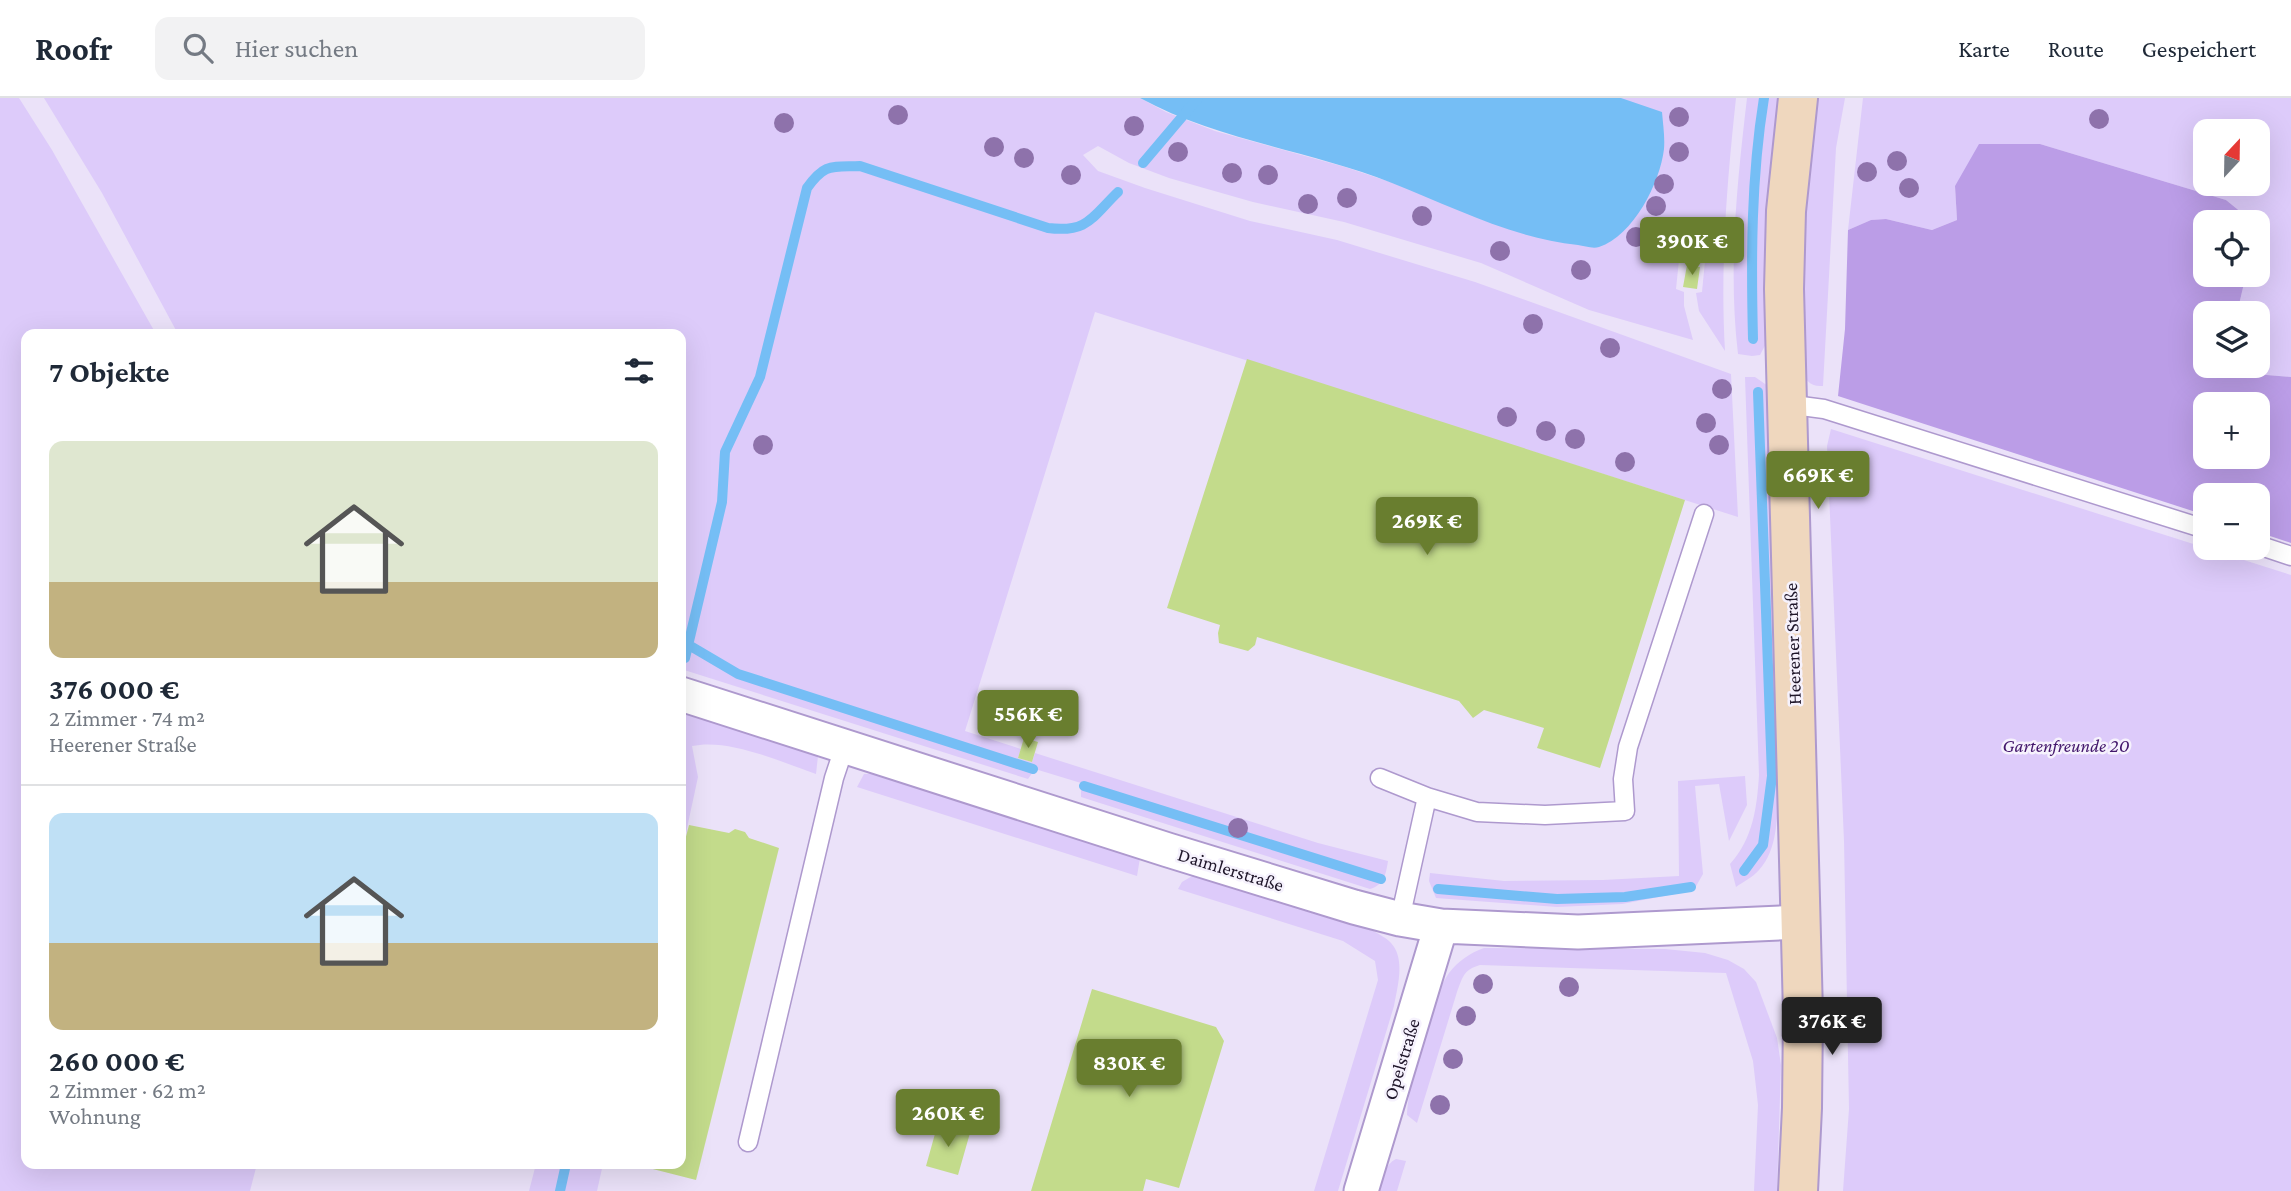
<!DOCTYPE html>
<html lang="de">
<meta charset="utf-8">
<style>
:root{--surface:#fff;--page:#f2f2f3;--text:#1f2937;--muted:#747a83;--line:#e0e1e3;--accent:#697e2f}
body{margin:0;font-family:"Crimson Pro",serif;background:var(--page);color:var(--text);height:100vh;display:flex;flex-direction:column;font-size:26px;white-space:nowrap}
*{box-sizing:border-box;margin:0}
p{font-size:23px;color:var(--muted)}
.icon{flex:none;width:38px;height:38px;fill:none;stroke:currentColor;stroke-width:2;stroke-linecap:round;stroke-linejoin:round}
.map{position:relative;flex:1;overflow:hidden}
.drawer{position:absolute;left:21px;top:231px;width:665px;height:840px;display:flex;flex-direction:column;background:var(--surface);border-radius:14px;box-shadow:0 7px 28px #0002}
.drawer>*{flex:none}
.needle{width:46px;rotate:22deg}
.fabs{position:absolute;left:2193px;top:21px;display:grid;gap:14px}
.fabs a{display:grid;place-items:center;width:77px;height:77px;border-radius:14px;background:var(--surface);box-shadow:0 7px 28px #0002;font-size:35px}
.price{position:absolute;translate:-50% -60px;padding:0 16px;border-radius:7px;background:var(--accent);color:#fff;font-size:23px;line-height:46px;filter:drop-shadow(0 2px 4px #0008)}
.price::after{content:'';position:absolute;left:50%;top:42px;width:21px;height:16px;margin-left:-10px;background:inherit;clip-path:polygon(0 0,100% 0,50% 100%)}
.price.active{background:#222;color:#fff}
ul{padding:0;list-style:none}
li{display:grid;align-content:center;gap:14px;height:371px;padding:0 28px}
li+li{border-top:2px solid var(--line)}
li span{display:grid;place-items:center;height:217px;border-radius:14px;color:#555}
li>.icon{margin-inline-start:auto}
span .icon{width:126px;height:126px;fill:#fffc;stroke-width:1}
li b{font-size:30px}
h2{display:flex;justify-content:space-between;align-items:center;height:84px;padding:0 28px;font-size:30px}
header{display:flex;align-items:center;gap:42px;box-sizing:border-box;height:98px;padding:0 35px;background:var(--surface);border-bottom:2px solid var(--line)}
header strong{font-size:33px}
nav{display:flex;gap:38px;margin-inline-start:auto;font-size:24px}
.search{width:490px;height:63px;background:var(--page);display:flex;align-items:center;gap:18px;box-sizing:border-box;padding:0 24px;border-radius:14px;color:var(--muted);font-size:26px}
.map>svg:first-child{display:block}
.green{fill:#ddcbfa;fill-rule:evenodd}
.forest{fill:#bb9de7;fill-rule:evenodd}
.water{fill:#75bef5}
.lines{fill:none;stroke-linecap:round;stroke-linejoin:round}
.stream{stroke:#75bef5;stroke-width:10}
.building{fill:#c3db8b}
.service-casing{stroke:#ae99ce;stroke-width:21}
.minor-casing{stroke:#ae99ce;stroke-width:37}
.secondary-casing{stroke:#ae99ce;stroke-width:42}
.service{stroke:#fff;stroke-width:18}
.minor{stroke:#fff;stroke-width:33}
.secondary{stroke:#efd7be;stroke-width:38}
.tree{fill:#8e72ab}
.labels{text-anchor:middle;stroke-width:5;stroke-linejoin:round;paint-order:stroke}
.street-label{font-size:19px;fill:#1e1529;stroke:#f6f2fd}
.park-label{font-size:19px;font-style:italic;fill:#42166b;stroke:#f6f2fd}
</style>
<header>
<strong>Roofr</strong>
<div class="search"><svg class="icon" aria-label="search" viewBox="0 0 24 24"><circle cx="10" cy="10" r="6"/><path d="M15 15l6 6"/></svg>Hier suchen</div>
<nav><a>Karte</a><a>Route</a><a>Gespeichert</a></nav>
</header>
<div class="map">
<svg width="2291" height="1093" viewBox="0 0 2291 1093">
<rect width="100%" height="100%" fill="#ebe2f9"/>
<path class="green" d="M0 0H19L52 52 156 236H26V1066H257L250 1093H0Z
M44 0H1140L1166 14 1215 33 1345 69 1390 84 1627 3 1621 0H1736C1727 84 1720 168 1725 253L1699 213 1696 195 1702 194 1705 163 1679 162 1676 191 1684 194V208L1693 242 1589 212 1481 165 1344 124 1253 104 1169 80 1129 65 1098 48 1083 57 1098 73 1145 90 1250 123 1337 142 1475 184 1731 276 1738 419 1095 214 965 633 1021 651 1018 660 1032 664 1035 655 1318 745 1388 763C1386 776 1384 787 1370 791L1081 699V685L1035 671 1028 681 681 571V236H178L102 95Z
M1747 0H1783L1768 242 1760 257 1752 258 1738 256C1728 171 1737 85 1747 0Z
M1815 0H1845L1836 50 1823 288C1809 289 1806 282 1800 270L1802 133Z
M1863 0H2291V279L2230 274V268H2258V215H2237L2246 177H2258V124H2253L2226 102 2040 46 1955 88 1957 122 1932 132 1886 121 1871 122 1848 132ZM2205 33H2258V86H2205Z
M1745 279H1755L1768 288 1779 691C1777 717 1778 752 1759 772 1753 779 1743 784 1736 789L1730 766C1753 741 1757 709 1759 677Z
M1831 331 2291 477V1093H1843L1849 1011 1844 743 1827 348Z
M681 614 818 658 816 676C781 664 729 640 692 648L698 679 681 758Z
M864 676H873L1140 760 1137 778 857 689Z
M1745 678 1747 707 1729 743 1719 686 1695 688 1703 776 1695 790 1690 793 1622 806 1557 809 1436 800 1429 783 1430 775 1504 783 1603 782 1679 778 1678 683Z
M1194 777 1372 832C1378 836 1387 840 1391 845 1406 861 1397 890 1394 908L1338 1093H1314L1378 882 1375 863 1343 843 1178 791 1182 784Z
M1484 850 1665 851 1705 855 1728 862 1744 871 1756 884 1777 940 1781 967 1777 1093H1754L1758 1007 1753 963 1726 875 1480 867C1463 872 1463 879 1457 894L1417 1025 1407 1017C1408 986 1431 900 1449 875 1458 863 1470 855 1484 850Z
M1396 1061 1406 1063 1397 1093H1380C1383 1081 1384 1067 1396 1061Z
M536 1066H603L597 1093H529Z"/>
<path class="forest" d="M1979 46H2040L2226 102 2253 124H2205V177H2246L2237 215H2205V268H2230V274L2291 279V445L2258 434V397H2205V417L1838 298 1845 231 1848 132 1871 122 1886 121 1932 132 1957 122 1955 88ZM2205 306H2258V359H2205Z"/>
<path class="water" d="M1140 0H1621L1662 14C1663 26 1665 39 1664 51 1660 85 1633 138 1599 149 1593 151 1584 148 1578 147 1512 140 1453 109 1392 85 1309 52 1219 43 1140 0Z"/>
<g class="lines">
<path class="stream" d="M1143 65 1198 0
M1753 241C1751 161 1751 80 1764 0
M687 546 738 576 1033 671
M685 560 722 404 725 354 760 279 807 90C825 65 831 69 860 68L1048 130C1088 135 1092 119 1118 94
M1084 688 1381 781
M1744 773 1763 747 1772 678 1758 294
M1438 791 1557 801 1625 799 1691 789
M560 1093 566 1066"/>
</g>
<path class="building" d="M1687 167 1700 169 1697 191 1683 189Z
M1247 261 1685 402 1600 670 1537 650 1544 630 1484 612 1473 620 1459 603 1257 539 1255 547 1248 553 1219 545 1218 535 1220 527 1167 510Z
M997 597 1012 602 1003 627 988 623Z
M1024 640 1038 644 1032 664 1018 660Z
M689 727 729 735 735 731 745 734 749 740 779 750 696 1082 637 1067 681 1066V758Z
M1092 891 1216 929 1224 943 1179 1090 1146 1081 1143 1093H1031Z
M938 1025 970 1035 958 1077 926 1068Z"/>
<g class="lines">
<defs>
<path id="service" d="M1786 306 1824 311 2205 431
M2258 447 2291 458
M1380 680 1427 699 1400 821
M1427 699 1477 714 1545 717 1625 713 1623 681 1628 649 1704 416
M748 1044 834 680 845 647"/>
<path id="minor" d="M681 596 1168 752 1354 809 1400 821 1441 828 1578 834 1801 824
M1361 1093 1441 828"/>
<path id="secondary" d="M1798 1093 1802 1010 1803 915 1784 191 1786 113 1798 0"/>
</defs>
<use href="#service" class="service-casing"/>
<use href="#minor" class="minor-casing"/>
<use href="#secondary" class="secondary-casing"/>
<use href="#service" class="service"/>
<use href="#minor" class="minor"/>
<use href="#secondary" class="secondary"/>
</g>
<g class="tree">
<circle cx="898" cy="17" r="10"/>
<circle cx="1679" cy="19" r="10"/>
<circle cx="2099" cy="21" r="10"/>
<circle cx="784" cy="25" r="10"/>
<circle cx="1134" cy="28" r="10"/>
<circle cx="994" cy="49" r="10"/>
<circle cx="1178" cy="54" r="10"/>
<circle cx="1679" cy="54" r="10"/>
<circle cx="1024" cy="60" r="10"/>
<circle cx="1897" cy="63" r="10"/>
<circle cx="1867" cy="74" r="10"/>
<circle cx="1232" cy="75" r="10"/>
<circle cx="1071" cy="77" r="10"/>
<circle cx="1268" cy="77" r="10"/>
<circle cx="1664" cy="86" r="10"/>
<circle cx="1909" cy="90" r="10"/>
<circle cx="1347" cy="100" r="10"/>
<circle cx="1308" cy="106" r="10"/>
<circle cx="1656" cy="108" r="10"/>
<circle cx="1422" cy="118" r="10"/>
<circle cx="1636" cy="139" r="10"/>
<circle cx="1500" cy="153" r="10"/>
<circle cx="1581" cy="172" r="10"/>
<circle cx="1533" cy="226" r="10"/>
<circle cx="1610" cy="250" r="10"/>
<circle cx="1722" cy="291" r="10"/>
<circle cx="1507" cy="319" r="10"/>
<circle cx="1706" cy="325" r="10"/>
<circle cx="1546" cy="333" r="10"/>
<circle cx="1575" cy="341" r="10"/>
<circle cx="763" cy="347" r="10"/>
<circle cx="1719" cy="347" r="10"/>
<circle cx="1625" cy="364" r="10"/>
<circle cx="1238" cy="730" r="10"/>
<circle cx="1483" cy="886" r="10"/>
<circle cx="1569" cy="889" r="10"/>
<circle cx="1466" cy="918" r="10"/>
<circle cx="1453" cy="961" r="10"/>
<circle cx="1440" cy="1007" r="10"/>
</g>
<g class="labels">
<g class="street-label">
<text transform="translate(1792 546) rotate(-92)" y="7">Heerener Straße</text>
<text transform="translate(1231 771) rotate(17)" y="7">Daimlerstraße</text>
<text transform="translate(1401 961) rotate(-73)" y="7">Opelstraße</text>
</g>
<g class="park-label">
<text x="2066" y="654">Gartenfreunde 20</text>
</g>
</g>
</svg>
<div class="fabs">
<a><svg class="needle" viewBox="-14 -14 28 28"><path d="M0-13l5 13h-10z" fill="#e53935"/><path d="M0 13l5-13h-10z" fill="#747a83"/></svg></a>
<a><svg class="icon" aria-label="locate" viewBox="0 0 24 24"><circle cx="12" cy="12" r="6"/><path d="M12 2v4M12 18v4M2 12h4M18 12h4"/></svg></a>
<a><svg class="icon" aria-label="layers" viewBox="0 0 24 24"><path d="M12 4l9 5-9 5-9-5zM3 14l9 5 9-5"/></svg></a>
<a>+</a>
<a>−</a>
</div>
<b class="price" style="left:1692px;top:179px">390K €</b>
<b class="price" style="left:1818px;top:413px">669K €</b>
<b class="price" style="left:1427px;top:459px">269K €</b>
<b class="price" style="left:1028px;top:652px">556K €</b>
<b class="price active" style="left:1832px;top:959px">376K €</b>
<b class="price" style="left:1129px;top:1001px">830K €</b>
<b class="price" style="left:948px;top:1051px">260K €</b>
<section class="drawer">
<h2>7 Objekte<svg class="icon" aria-label="filters" viewBox="0 0 24 24"><path d="M4 7h16M4 17h16"/><circle cx="9" cy="7" r="2"/><circle cx="15" cy="17" r="2"/></svg></h2>
<ul>
<li><span style="background:linear-gradient(#dfe7d0 65%,#c2b280 0)"><svg class="icon" aria-label="home" viewBox="0 0 24 24"><path d="M3 11l9-7 9 7M6 9v11h12V9"/></svg></span><div><b>376 000 €</b><p>2 Zimmer · 74 m²</p><p>Heerener Straße</p></div></li>
<li><span style="background:linear-gradient(#bfe0f5 60%,#c2b280 0)"><svg class="icon" aria-label="home" viewBox="0 0 24 24"><path d="M3 11l9-7 9 7M6 9v11h12V9"/></svg></span><div><b>260 000 €</b><p>2 Zimmer · 62 m²</p><p>Wohnung</p></div></li>
</ul>
</section>
</div>
